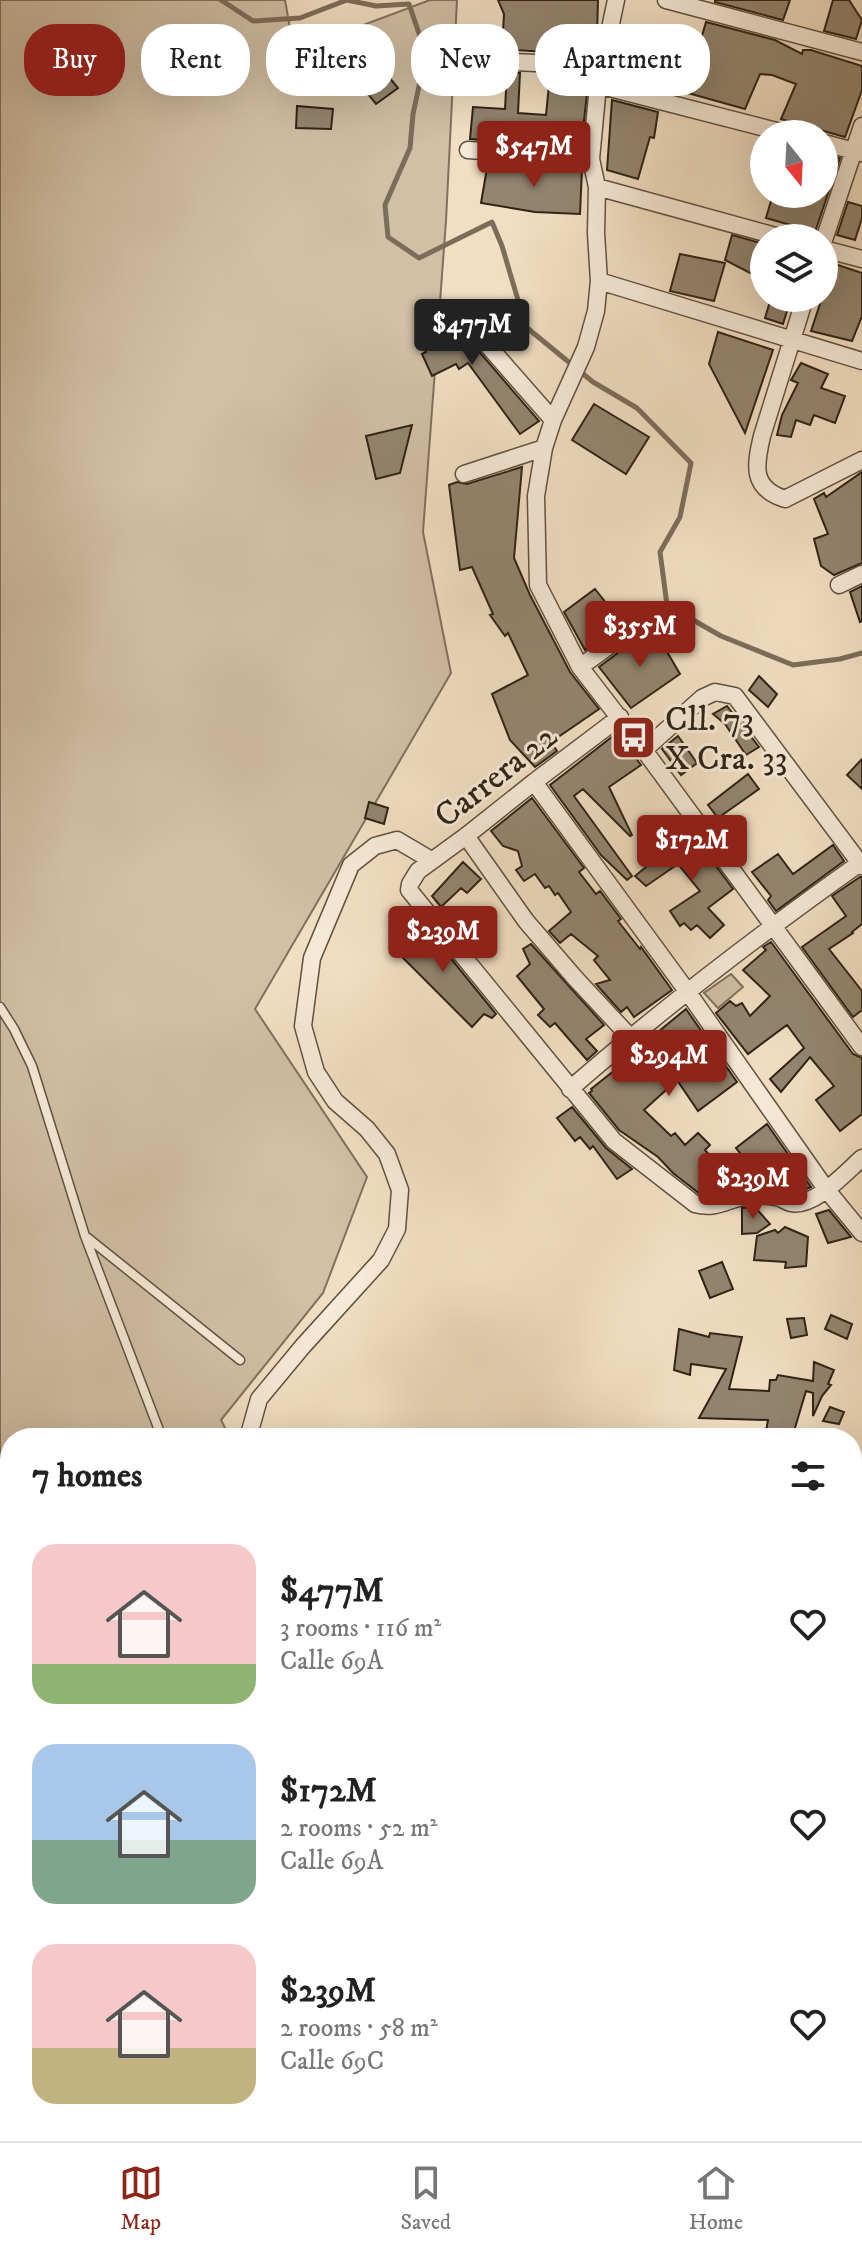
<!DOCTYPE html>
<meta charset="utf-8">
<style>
:root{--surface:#fff;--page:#f2f2f2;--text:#222;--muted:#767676;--line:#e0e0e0;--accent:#8f2418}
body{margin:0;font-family:"IM FELL DW Pica",serif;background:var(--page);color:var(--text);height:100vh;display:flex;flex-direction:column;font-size:30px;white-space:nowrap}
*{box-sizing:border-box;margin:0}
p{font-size:26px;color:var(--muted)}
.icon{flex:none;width:44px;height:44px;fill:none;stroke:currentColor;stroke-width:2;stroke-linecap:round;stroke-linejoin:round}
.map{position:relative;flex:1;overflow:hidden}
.side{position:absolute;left:0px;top:1428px;width:862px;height:714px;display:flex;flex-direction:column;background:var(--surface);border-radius:32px 32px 0 0;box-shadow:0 8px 32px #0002}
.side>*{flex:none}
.top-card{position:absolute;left:24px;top:24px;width:814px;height:72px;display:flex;gap:16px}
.needle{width:52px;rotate:162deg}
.tools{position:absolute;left:750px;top:120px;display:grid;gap:16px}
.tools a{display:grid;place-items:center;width:88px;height:88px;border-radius:50%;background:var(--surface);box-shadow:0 8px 32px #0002;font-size:40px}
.price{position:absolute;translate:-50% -68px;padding:0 18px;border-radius:8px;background:var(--accent);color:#fff;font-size:26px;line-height:52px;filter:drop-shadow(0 2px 4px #0008)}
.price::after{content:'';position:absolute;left:50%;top:48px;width:24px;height:18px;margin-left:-12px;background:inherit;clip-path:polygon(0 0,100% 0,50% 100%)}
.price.selected{background:#222;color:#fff}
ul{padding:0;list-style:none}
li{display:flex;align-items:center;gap:24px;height:200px;padding:0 32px}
li span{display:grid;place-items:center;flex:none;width:224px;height:160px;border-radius:24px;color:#555}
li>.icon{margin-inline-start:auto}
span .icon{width:96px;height:96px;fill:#fffc;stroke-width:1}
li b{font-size:34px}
h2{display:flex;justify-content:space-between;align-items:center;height:96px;padding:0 32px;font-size:34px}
.tag{padding:0 28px;border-radius:32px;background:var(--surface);box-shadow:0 8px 32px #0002;font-size:28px;line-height:72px}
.tag.selected{background:var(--accent);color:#fff}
.tabs{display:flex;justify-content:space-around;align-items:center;height:112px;border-top:2px solid var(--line);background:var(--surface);font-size:22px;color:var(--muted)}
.tabs a{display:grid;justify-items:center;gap:4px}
.tabs .selected{color:var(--accent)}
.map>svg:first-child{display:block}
.green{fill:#d1bfa6;stroke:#80715e;stroke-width:2}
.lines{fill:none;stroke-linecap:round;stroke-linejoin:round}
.stream{stroke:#7c6d5a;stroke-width:5}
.building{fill:#948570;stroke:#2f2316;stroke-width:2}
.service-casing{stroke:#605241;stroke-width:11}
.minor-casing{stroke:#605241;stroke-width:19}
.service{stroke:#f7ead8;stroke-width:8}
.minor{stroke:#f7ead8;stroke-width:16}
.labels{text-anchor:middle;stroke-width:6;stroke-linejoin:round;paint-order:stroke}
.poi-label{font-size:34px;fill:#2f2316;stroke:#f7ead8;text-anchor:start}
.street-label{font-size:34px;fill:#2f2316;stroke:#f7ead8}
</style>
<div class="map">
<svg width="862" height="2141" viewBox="0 0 862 2141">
<rect width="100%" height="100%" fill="#f2dfc3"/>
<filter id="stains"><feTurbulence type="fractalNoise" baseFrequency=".0025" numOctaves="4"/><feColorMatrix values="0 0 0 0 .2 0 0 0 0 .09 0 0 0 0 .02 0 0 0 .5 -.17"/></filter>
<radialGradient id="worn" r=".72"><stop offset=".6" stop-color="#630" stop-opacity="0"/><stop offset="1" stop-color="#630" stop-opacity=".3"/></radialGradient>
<path class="green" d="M0 0H285L294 51 430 0H457L446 221 423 532 451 673 255 1009 367 1177 323 1293 221 1420 230 1438H10V2132H356L352 2141H0Z
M731 974 743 987 718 1008 704 993Z"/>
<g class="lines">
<path class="stream" d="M221 0 253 21 300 18 347 0 376 6 409 4 426 54 413 114 410 148 385 205 388 237 419 258 492 222 502 246 526 327 593 382 637 408 691 463 680 517 660 552 667 605 721 636 793 665 840 659 862 653"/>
</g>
<path class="building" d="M498 0H598L597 36 593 55 502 49 504 14Z
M715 0H790L783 20 715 2Z
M833 0H849L862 20 856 39 824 31Z
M706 22 775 40 802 54 803 50H811L862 66V90L845 137 781 119 796 84 772 75 760 74 745 109 663 86 662 90 641 85 656 52 694 63Z
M384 71 398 88 376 104 363 88Z
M507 73H520L518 113 546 115 550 75 589 76 581 147 470 139 473 107 505 109Z
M612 100 658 112 654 138 650 137 638 179 607 170Z
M297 106 333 109 331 129 296 128Z
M828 156 840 158 815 232 766 218 773 194H824V166Z
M518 165 582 169 580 214 535 212 481 203 487 168Z
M848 202 862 206V218L855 240 837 235Z
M732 235 764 244 754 275 725 260Z
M680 254 725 263 714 301 670 291Z
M829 262 862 273V316L852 341 811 331 822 298H824V272Z
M771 298H791L783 324 765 318Z
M457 315 465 334 469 332 473 336 472 341 475 347 539 421 520 434 468 363 459 369 456 364 432 376 422 354 426 352 417 332Z
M718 332 773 350 745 433 709 364Z
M801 363 828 374 821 388 845 396 835 423 814 415 810 425 796 420 791 437 777 435 782 415 798 383 791 380Z
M594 404 649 437 626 474 572 440Z
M412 425 400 473 376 479 366 436Z
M522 467 514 558 530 595 570 672 599 709 551 742 557 751 535 767 510 740 492 694 528 675 508 633 505 636 490 615 493 614 472 567 460 570 449 485 457 482 467 484Z
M862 472V563L834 575 821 566 814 539 828 534 814 499 824 493 826 497Z
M862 586V621L860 622 850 592Z
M595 589 622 623 585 650 564 612Z
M649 628 666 650 680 674 631 708 599 667 645 633Z
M759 676 777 694 768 707 749 690Z
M727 706 759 747 746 755 725 724 713 714Z
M617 733 641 765 609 787 632 835 630 836 583 789 574 796 632 876 627 880 601 855 550 785Z
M678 736 697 763 681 775 662 749Z
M862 759V789L847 775Z
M748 774 759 789 718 818 708 805Z
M532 798 584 868 579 872 596 894 600 891 621 919 618 921 640 949 641 947 672 990 634 1017 627 1007 621 1012 596 984 610 980 594 960 598 956 571 934 560 943 549 931 571 912 558 893 555 895 549 886 545 888 535 874 524 881 516 870 522 866 518 851 503 846 491 831Z
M369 802 388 808 384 824 365 818Z
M690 831 733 889 708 908 724 925 710 938 697 925 691 930 684 923 680 926 670 911 700 891 678 864 646 886 635 876Z
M833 845 844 861 776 911 768 900 771 896 752 872 778 854 793 874Z
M463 862 481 879 467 893 461 888 441 907 432 896Z
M860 877H862V924L852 932 853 933 829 949 862 991V1010L853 1017 802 947 846 916 832 896Z
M418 918 496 1014 492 1018 484 1014 472 1027 402 957 405 929Z
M771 942 853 1054 862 1058V1114L840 1131 816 1100 834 1086 810 1057 781 1092 770 1079 804 1048 787 1025 748 1054 716 1013 730 1001 736 1006 742 1003 750 1016 770 996 743 970 766 950 763 947Z
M531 944 604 1025 586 1039 597 1051 587 1060 555 1023 550 1027 538 1015 544 1009 517 976 530 964 523 949Z
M686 1009 737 1082 698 1111 677 1080 644 1110 671 1136 675 1133 685 1145 698 1133 710 1145 705 1150 737 1187 722 1192 716 1184 704 1194H700L673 1173 658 1157 619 1130 589 1093 592 1091 591 1089 644 1047 642 1045Z
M572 1107 606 1148 632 1169 617 1179 593 1146 590 1149 580 1137 575 1141 557 1118Z
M767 1124 811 1187 799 1192 780 1168V1187L764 1184 736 1148Z
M755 1207 770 1224 757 1233 742 1234V1208Z
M829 1210 851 1237 828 1243 816 1214Z
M785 1227 808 1237 806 1266 785 1268 786 1262 754 1260 757 1236 775 1230 778 1233Z
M722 1262 733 1289 710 1298 699 1271Z
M831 1315 852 1324 847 1339 825 1329Z
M804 1318 807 1335 791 1338 787 1319Z
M679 1329 709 1337 710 1333 742 1337 729 1389 769 1391 770 1380H776L778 1375 813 1381 814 1362 834 1370 828 1384 831 1385 822 1396 813 1416V1393L806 1391 792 1438 765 1437 768 1420 699 1418 726 1369 691 1364 690 1375 674 1370Z
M830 1407 844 1412 839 1424 823 1421Z"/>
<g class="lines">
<defs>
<path id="service" d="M0 1007 14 1029 32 1066 85 1236 162 1438
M88 1238 240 1360"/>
<path id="minor" d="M616 0 598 85 591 159 597 187 596 233 599 281 596 311 586 347 553 420 544 448 536 496 538 585 580 667 644 750 862 1047
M666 0 862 52
M489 61 601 66
M598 85 788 134
M824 143 862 153
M468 150 591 159
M597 187 783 238
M824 240 862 126
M824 249 862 259
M599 281 862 361
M805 298 762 436C755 466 751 488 785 499L862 460
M483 340 553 420
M464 474 544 448
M839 585 862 574
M580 667 639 624
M620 717 534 782 466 836 418 871 410 884 409 890 614 1141 695 1204C718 1210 728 1198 749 1196 759 1195 770 1195 780 1198 784 1200 787 1202 791 1203 814 1208 846 1172 862 1158
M644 750 702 698 715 692 735 696 862 866
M534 782 687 991 826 1189 862 1233
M466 836 526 921 575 978 630 1037
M570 1089C663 1008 760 934 860 863
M248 1438 259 1399 303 1346 381 1260 397 1229 400 1190 387 1154 367 1129 335 1101 316 1072 303 1026 312 958 351 865 375 846 397 840 431 860
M860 1634 862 1629
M367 2141 372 2132"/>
</defs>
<use href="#service" class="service-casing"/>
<use href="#minor" class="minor-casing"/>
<use href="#service" class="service"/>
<use href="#minor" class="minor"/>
</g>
<defs>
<symbol id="bus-square" viewBox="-11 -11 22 22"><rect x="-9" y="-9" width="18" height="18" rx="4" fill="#8f2418" stroke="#f7ead8"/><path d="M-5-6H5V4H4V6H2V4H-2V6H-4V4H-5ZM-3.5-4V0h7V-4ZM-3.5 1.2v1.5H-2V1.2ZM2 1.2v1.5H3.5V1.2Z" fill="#fff"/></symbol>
</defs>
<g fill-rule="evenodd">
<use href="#bus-square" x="608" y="712" width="51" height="51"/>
</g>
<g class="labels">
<g class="poi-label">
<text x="665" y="730">Cll. 73<tspan x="665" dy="39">X Cra. 33</tspan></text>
</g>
<g class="street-label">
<text transform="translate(495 775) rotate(-38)" y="12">Carrera 22</text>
</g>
</g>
<rect width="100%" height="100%" filter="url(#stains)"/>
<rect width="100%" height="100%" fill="url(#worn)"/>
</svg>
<div class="tools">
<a><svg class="needle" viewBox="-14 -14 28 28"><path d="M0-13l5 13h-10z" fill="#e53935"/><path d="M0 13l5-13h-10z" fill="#767676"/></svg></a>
<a><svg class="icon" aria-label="layers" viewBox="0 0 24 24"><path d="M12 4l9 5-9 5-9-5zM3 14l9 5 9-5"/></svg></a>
</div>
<b class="price" style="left:534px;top:189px">$547M</b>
<b class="price selected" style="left:472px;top:367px">$477M</b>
<b class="price" style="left:640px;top:669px">$355M</b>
<b class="price" style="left:692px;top:883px">$172M</b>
<b class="price" style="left:443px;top:974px">$239M</b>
<b class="price" style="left:669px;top:1098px">$294M</b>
<b class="price" style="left:753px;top:1221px">$239M</b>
<div class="top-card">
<a class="tag selected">Buy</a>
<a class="tag">Rent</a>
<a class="tag">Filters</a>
<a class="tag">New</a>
<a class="tag">Apartment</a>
</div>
<section class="side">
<h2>7 homes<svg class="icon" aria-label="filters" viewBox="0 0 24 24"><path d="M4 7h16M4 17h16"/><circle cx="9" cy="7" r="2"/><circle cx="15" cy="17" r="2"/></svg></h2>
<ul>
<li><span style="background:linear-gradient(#f6c9c9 75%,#8fb573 0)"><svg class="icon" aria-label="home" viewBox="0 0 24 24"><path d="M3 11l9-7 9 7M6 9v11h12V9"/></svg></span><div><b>$477M</b><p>3 rooms · 116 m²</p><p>Calle 69A</p></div><svg class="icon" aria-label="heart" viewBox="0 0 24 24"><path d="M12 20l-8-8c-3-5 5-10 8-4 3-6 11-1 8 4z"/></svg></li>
<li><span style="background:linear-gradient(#a9c7e8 60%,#7fa58c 0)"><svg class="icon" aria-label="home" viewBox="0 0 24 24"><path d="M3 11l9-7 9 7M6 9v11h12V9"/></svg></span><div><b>$172M</b><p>2 rooms · 52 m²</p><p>Calle 69A</p></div><svg class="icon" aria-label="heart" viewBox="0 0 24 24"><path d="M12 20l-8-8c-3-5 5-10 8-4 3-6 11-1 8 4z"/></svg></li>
<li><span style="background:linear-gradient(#f6c9c9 65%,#c2b280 0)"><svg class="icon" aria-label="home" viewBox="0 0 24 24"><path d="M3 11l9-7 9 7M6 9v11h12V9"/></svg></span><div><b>$239M</b><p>2 rooms · 58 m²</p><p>Calle 69C</p></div><svg class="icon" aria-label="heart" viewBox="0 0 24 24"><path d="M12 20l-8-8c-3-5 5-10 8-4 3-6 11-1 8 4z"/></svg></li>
</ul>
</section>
</div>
<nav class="tabs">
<a class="selected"><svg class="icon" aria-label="map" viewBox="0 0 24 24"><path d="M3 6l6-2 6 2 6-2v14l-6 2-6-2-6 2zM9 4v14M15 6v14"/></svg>Map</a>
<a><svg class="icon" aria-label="saved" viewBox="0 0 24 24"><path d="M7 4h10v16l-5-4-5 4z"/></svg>Saved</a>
<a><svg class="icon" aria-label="home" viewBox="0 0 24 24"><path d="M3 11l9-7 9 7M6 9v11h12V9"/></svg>Home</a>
</nav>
